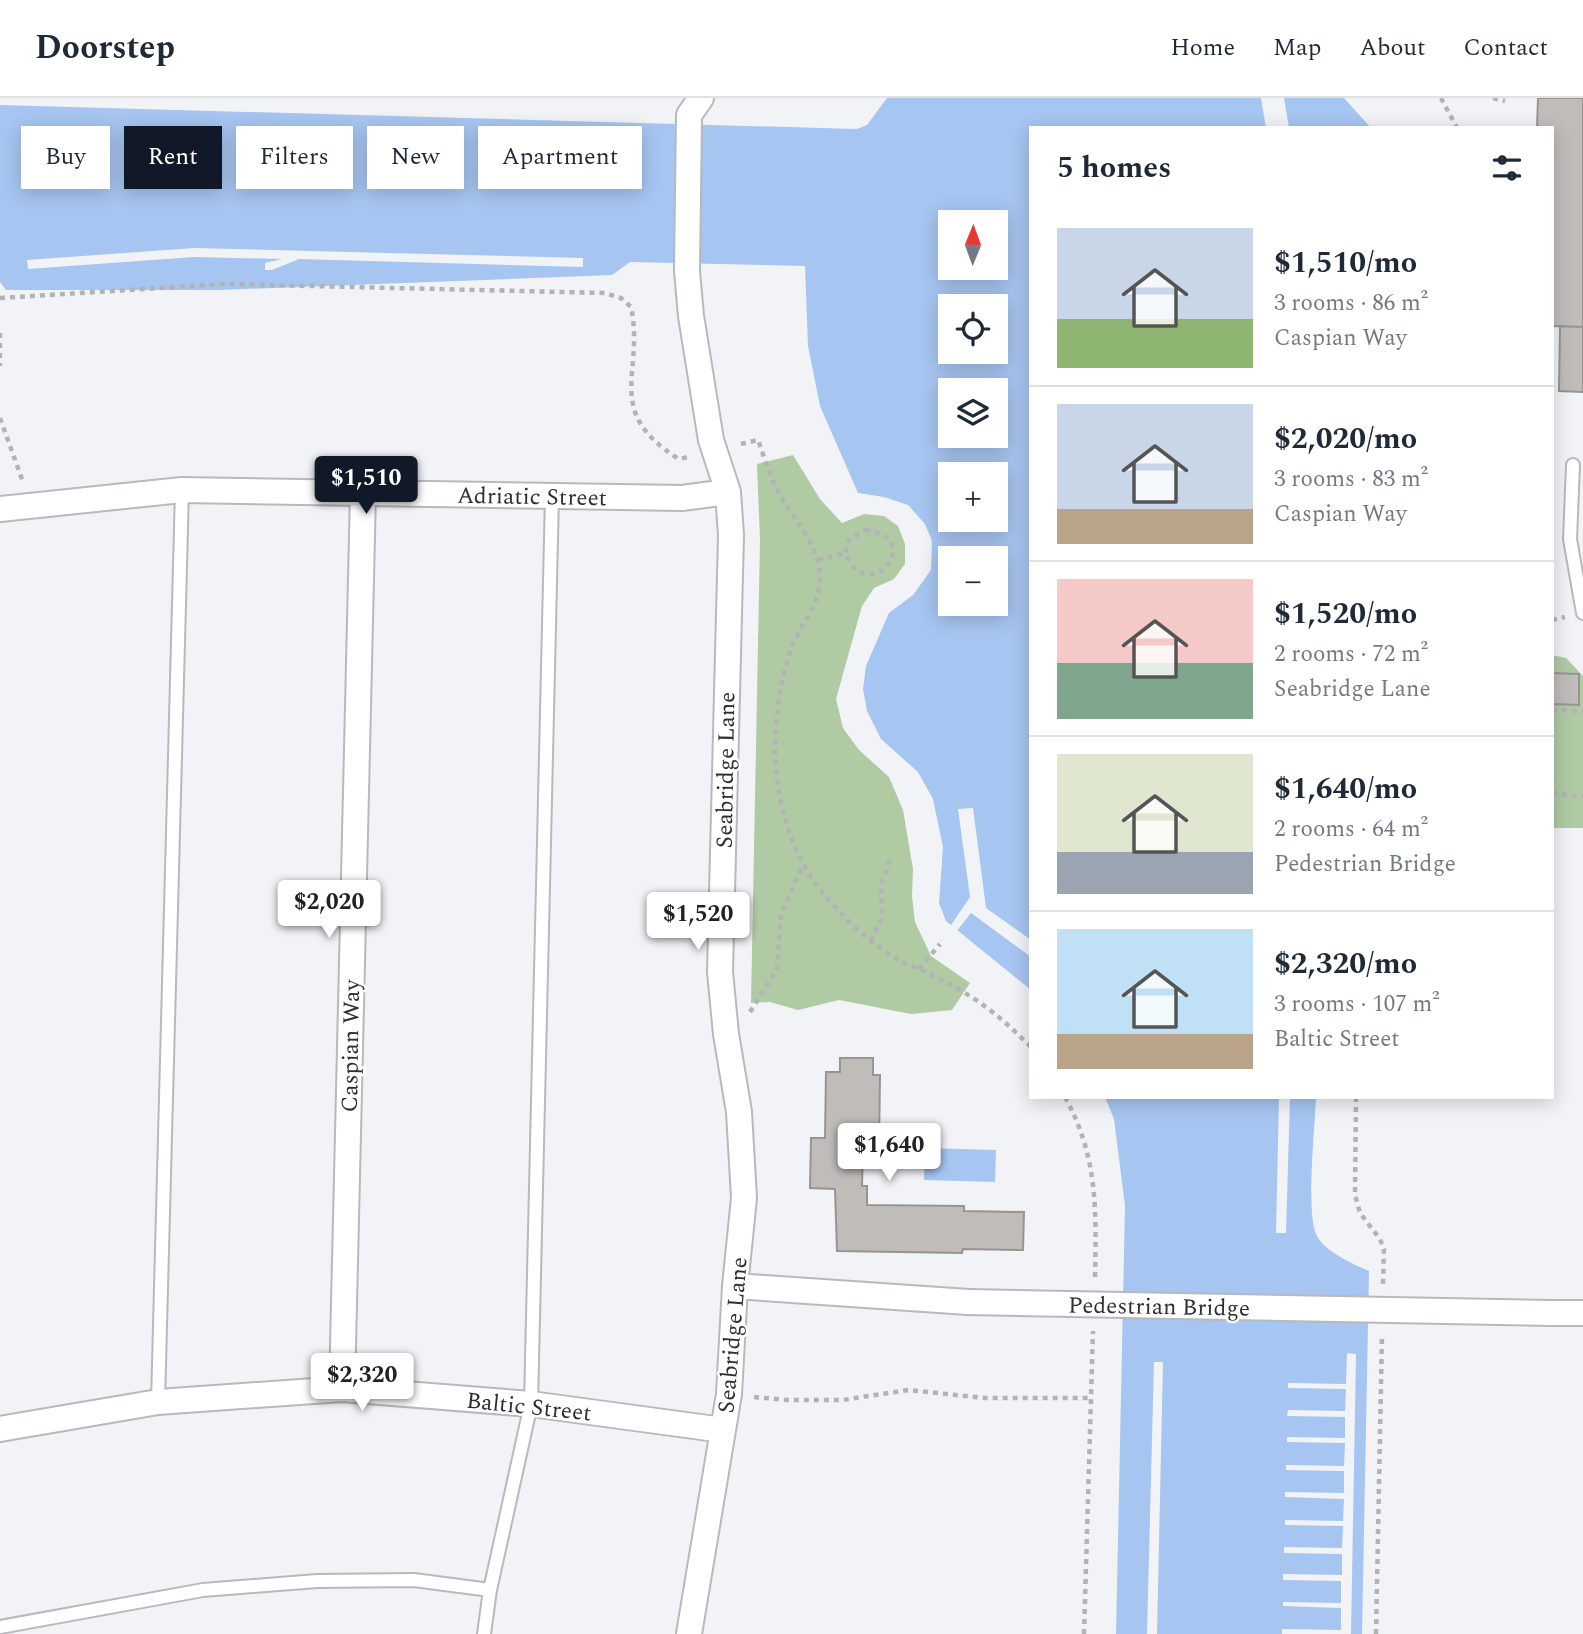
<!DOCTYPE html>
<meta charset="utf-8">
<style>
:root{--surface:#fff;--page:#f6f6f7;--text:#1f2937;--muted:#747a83;--line:#e0e1e3;--accent:#111827}
body{margin:0;font-family:Spectral,serif;background:var(--page);color:var(--text);height:100vh;display:flex;flex-direction:column;font-size:26px;white-space:nowrap}
*{box-sizing:border-box;margin:0}
p{font-size:23px;color:var(--muted)}
.icon{flex:none;width:38px;height:38px;fill:none;stroke:currentColor;stroke-width:2;stroke-linecap:round;stroke-linejoin:round}
.map{position:relative;flex:1;overflow:hidden}
.details{position:absolute;left:1029px;top:28px;width:525px;height:973px;display:flex;flex-direction:column;background:var(--surface);border-radius:0px;box-shadow:0 4px 18px #0003}
.details>*{flex:none}
.hud{position:absolute;left:21px;top:28px;width:665px;height:63px;display:flex;gap:14px}
.needle{width:46px;rotate:1deg}
.tools{position:absolute;left:938px;top:112px;display:grid;gap:14px}
.tools a{display:grid;place-items:center;width:70px;height:70px;border-radius:0px;background:var(--surface);box-shadow:0 4px 18px #0003;font-size:35px}
.price{position:absolute;translate:-50% -60px;padding:0 16px;border-radius:7px;background:#fff;color:#222;font-size:23px;line-height:46px;filter:drop-shadow(0 2px 4px #0008)}
.price::after{content:'';position:absolute;left:50%;top:42px;width:21px;height:16px;margin-left:-10px;background:inherit;clip-path:polygon(0 0,100% 0,50% 100%)}
.price.current{background:var(--accent);color:#fff}
ul{padding:0;list-style:none}
li{display:flex;align-items:center;gap:21px;height:175px;padding:0 28px}
li+li{border-top:2px solid var(--line)}
li span{display:grid;place-items:center;flex:none;width:196px;height:140px;border-radius:0px;color:#555}
li>.icon{margin-inline-start:auto}
span .icon{width:84px;height:84px;fill:#fffc;stroke-width:1}
li b{font-size:30px}
h2{display:flex;justify-content:space-between;align-items:center;height:84px;padding:0 28px;font-size:30px}
.pill{padding:0 24px;border-radius:0px;background:var(--surface);box-shadow:0 4px 18px #0003;font-size:24px;line-height:63px}
.pill.current{background:var(--accent);color:#fff}
header{display:flex;align-items:center;gap:42px;box-sizing:border-box;height:98px;padding:0 35px;background:var(--surface);border-bottom:2px solid var(--line)}
header strong{font-size:33px}
nav{display:flex;gap:38px;margin-inline-start:auto;font-size:24px}
.map>svg:first-child{display:block}
.green{fill:#b0caa4}
.water{fill:#a6c5f0;fill-rule:evenodd}
.pier{fill:#f2f3f7}
.building{fill:#bfbcba;stroke:#979592;stroke-width:2}
.lines{fill:none;stroke-linecap:round;stroke-linejoin:round}
.lane-casing{stroke:#b7b9bc;stroke-width:16}
.street-casing{stroke:#b7b9bc;stroke-width:28}
.path{stroke:#b2b3b6;stroke-width:4.5;stroke-dasharray:5 5;stroke-linecap:butt}
.lane{stroke:#fff;stroke-width:12}
.street{stroke:#fff;stroke-width:24}
.street-bridge-casing{stroke:#b7b9bc;stroke-width:28;stroke-linecap:butt}
.street-bridge{stroke:#fff;stroke-width:24}
.labels{text-anchor:middle;stroke-width:5;stroke-linejoin:round;paint-order:stroke}
.street-label{font-size:23px;fill:#2f2f31;stroke:#fff}
</style>
<header>
<strong>Doorstep</strong>
<nav><a>Home</a><a>Map</a><a>About</a><a>Contact</a></nav>
</header>
<div class="map">
<svg width="1583" height="1536" viewBox="0 0 1583 1536">
<rect width="100%" height="100%" fill="#f2f3f7"/>
<path class="green" d="M793 357 820 401 842 425 864 416 884 418 898 428 905 446V466L894 481 874 490 862 508 836 601 843 630 859 652 889 679 903 712 913 771 912 798 915 824 931 858 970 885 952 912 911 916 839 902 798 912 770 904 751 905 760 442 757 366Z
M1552 557 1566 560 1583 578V730H1552Z"/>
<path class="water" d="M887 0H1344L1371 30H1031V892L946 823 939 805 943 749 933 701 918 674 881 641 867 613 863 591 866 568 889 515 913 497 931 472 932 443 925 426 908 407 884 399 858 395 820 308 808 248 805 168 630 164 612 177 220 192H6L0 184V7L857 31 867 27ZM950 124H996V170H950ZM950 208H996V254H950ZM950 292H996V338H950ZM950 376H996V422H950ZM950 460H996V506H950Z
M1105 999H1316C1315 1029 1306 1113 1316 1136 1323 1153 1353 1166 1369 1173L1362 1536H1116L1125 1108 1114 1021Z
M925 1050 996 1052 995 1084 924 1082Z"/>
<path class="pier" d="M1261 0H1284L1289 30H1266Z
M194 150 583 160V169L299 161 272 172H265V165L282 161 194 159 28 171 27 162Z
M973 710 986 810 1031 842V859L971 815 955 835 949 830 970 799 958 711Z
M1279 999H1290L1286 1135H1276Z
M1347 1255 1356 1256 1351 1536H1282V1531L1341 1532V1510L1283 1508V1504L1341 1505V1483L1283 1482V1476L1342 1477V1456L1284 1455V1449L1342 1450 1343 1428 1285 1427V1422L1343 1423 1344 1401 1285 1399V1394L1344 1395V1373L1286 1372V1367L1344 1368 1345 1345 1287 1344V1339L1345 1340V1319L1287 1318 1288 1312 1345 1313 1346 1291 1288 1290V1285L1346 1286Z
M1154 1264H1163L1157 1536H1147Z"/>
<path class="building" d="M1538 0H1583V229L1552 228V30H1537Z
M1560 228 1583 229V294L1559 293Z
M1552 575 1579 576V607L1552 606Z
M840 960H873V977H880L879 1049H863L862 1088H867V1107L964 1108V1113L1024 1114 1023 1152 963 1151 962 1155 837 1153 835 1091 810 1090 811 1040H825L826 974H840Z"/>
<g class="lines">
<defs>
<path id="lane" d="M1573 367 1570 441 1583 515
M158 1304 182 392
M0 1529 203 1492 317 1483 414 1482 490 1492
M484 1536 490 1492 531 1306 552 398"/>
<path id="street" d="M0 411 182 392 682 400 728 394
M735 1188 968 1204
M1552 1215H1583
M342 1291 363 395
M0 1331 158 1304 342 1291 531 1306 723 1332
M689 1536 729 1296 735 1188 744 1100 739 1014 726 936 720 874 731 437 728 394 711 342 691 218 687 173 689 17 701 0"/>
</defs>
<use href="#lane" class="lane-casing"/>
<use href="#street" class="street-casing"/>
<path class="path" d="M1441 0 1457 30
M1493 0 1505 3
M0 200 225 186 605 195 621 200 631 209C645 276 602 313 679 361L688 359
M0 235V268
M0 320 23 384
M741 346 758 342C764 358 769 376 777 392 792 420 821 447 820 481 819 509 798 529 790 554 764 634 770 735 827 800 848 825 875 849 904 865 908 868 914 869 919 871 934 877 951 887 965 895 990 910 1011 929 1031 949
M865 432C921 438 880 497 854 469 850 466 848 459 845 455L849 442Z
M818 462 845 455
M1552 522 1565 519
M1552 612 1583 613
M1552 694 1572 698H1583
M871 843 882 820 881 787 890 762
M919 871 940 846
M750 914 777 871 781 816 799 775 804 769
M1065 999C1099 1061 1096 1114 1095 1182
M1356 999 1355 1097 1360 1115 1380 1141 1384 1151 1383 1186
M754 1299 787 1302H843L908 1292 985 1300H1092
M1084 1536 1093 1233
M1376 1536 1382 1237"/>
<use href="#lane" class="lane"/>
<use href="#street" class="street"/>
<defs>
<path id="street-bridge" d="M968 1204 1552 1215"/>
</defs>
<use href="#street-bridge" class="street-bridge-casing"/>
<use href="#street-bridge" class="street-bridge"/>
</g>
<g class="labels">
<g class="street-label">
<text transform="translate(532 398) rotate(1)" y="8">Adriatic Street</text>
<text transform="translate(725 672) rotate(-89)" y="8">Seabridge Lane</text>
<text transform="translate(350 948) rotate(-89)" y="8">Caspian Way</text>
<text transform="translate(1159 1208) rotate(1)" y="8">Pedestrian Bridge</text>
<text transform="translate(732 1237) rotate(-85)" y="8">Seabridge Lane</text>
<text transform="translate(529 1308) rotate(6)" y="8">Baltic Street</text>
</g>
</g>
</svg>
<div class="tools">
<a><svg class="needle" viewBox="-14 -14 28 28"><path d="M0-13l5 13h-10z" fill="#e53935"/><path d="M0 13l5-13h-10z" fill="#747a83"/></svg></a>
<a><svg class="icon" aria-label="locate" viewBox="0 0 24 24"><circle cx="12" cy="12" r="6"/><path d="M12 2v4M12 18v4M2 12h4M18 12h4"/></svg></a>
<a><svg class="icon" aria-label="layers" viewBox="0 0 24 24"><path d="M12 4l9 5-9 5-9-5zM3 14l9 5 9-5"/></svg></a>
<a>+</a>
<a>−</a>
</div>
<b class="price current" style="left:366px;top:418px">$1,510</b>
<b class="price" style="left:329px;top:842px">$2,020</b>
<b class="price" style="left:698px;top:854px">$1,520</b>
<b class="price" style="left:889px;top:1085px">$1,640</b>
<b class="price" style="left:362px;top:1315px">$2,320</b>
<div class="hud">
<a class="pill">Buy</a>
<a class="pill current">Rent</a>
<a class="pill">Filters</a>
<a class="pill">New</a>
<a class="pill">Apartment</a>
</div>
<section class="details">
<h2>5 homes<svg class="icon" aria-label="filters" viewBox="0 0 24 24"><path d="M4 7h16M4 17h16"/><circle cx="9" cy="7" r="2"/><circle cx="15" cy="17" r="2"/></svg></h2>
<ul>
<li><span style="background:linear-gradient(#c9d6e8 65%,#8fb573 0)"><svg class="icon" aria-label="home" viewBox="0 0 24 24"><path d="M3 11l9-7 9 7M6 9v11h12V9"/></svg></span><div><b>$1,510/mo</b><p>3 rooms · 86 m²</p><p>Caspian Way</p></div></li>
<li><span style="background:linear-gradient(#c9d6e8 75%,#b9a48a 0)"><svg class="icon" aria-label="home" viewBox="0 0 24 24"><path d="M3 11l9-7 9 7M6 9v11h12V9"/></svg></span><div><b>$2,020/mo</b><p>3 rooms · 83 m²</p><p>Caspian Way</p></div></li>
<li><span style="background:linear-gradient(#f6c9c9 60%,#7fa58c 0)"><svg class="icon" aria-label="home" viewBox="0 0 24 24"><path d="M3 11l9-7 9 7M6 9v11h12V9"/></svg></span><div><b>$1,520/mo</b><p>2 rooms · 72 m²</p><p>Seabridge Lane</p></div></li>
<li><span style="background:linear-gradient(#dfe7d0 70%,#9aa5b1 0)"><svg class="icon" aria-label="home" viewBox="0 0 24 24"><path d="M3 11l9-7 9 7M6 9v11h12V9"/></svg></span><div><b>$1,640/mo</b><p>2 rooms · 64 m²</p><p>Pedestrian Bridge</p></div></li>
<li><span style="background:linear-gradient(#bfe0f5 75%,#b9a48a 0)"><svg class="icon" aria-label="home" viewBox="0 0 24 24"><path d="M3 11l9-7 9 7M6 9v11h12V9"/></svg></span><div><b>$2,320/mo</b><p>3 rooms · 107 m²</p><p>Baltic Street</p></div></li>
</ul>
</section>
</div>
